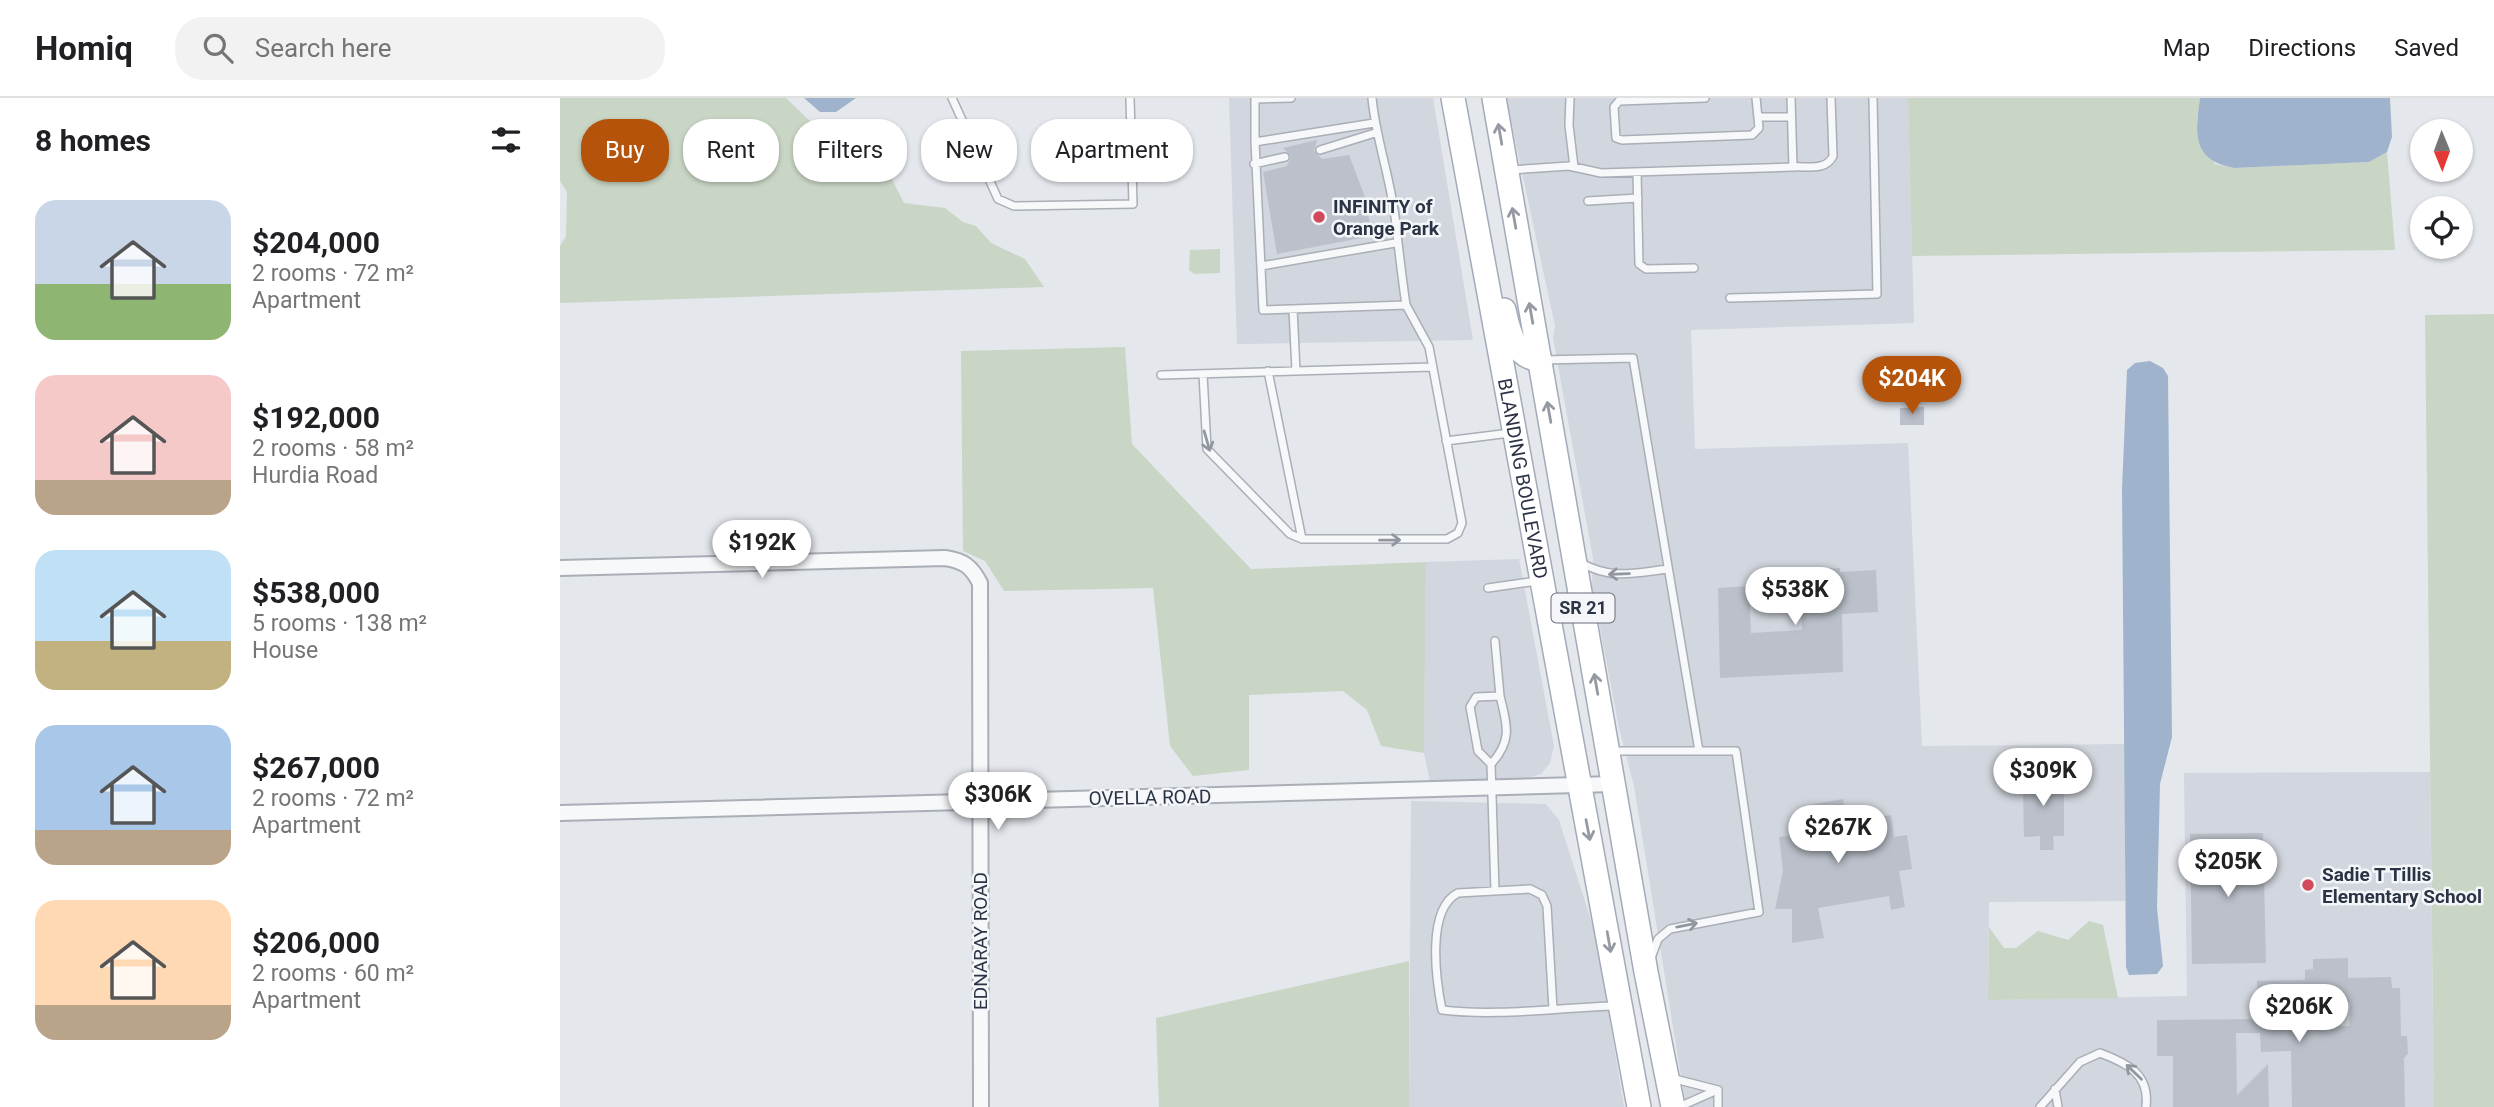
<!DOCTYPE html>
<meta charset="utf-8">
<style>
:root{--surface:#fff;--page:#f2f2f2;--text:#202124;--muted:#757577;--line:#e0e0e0;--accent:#b45309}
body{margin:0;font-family:Roboto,sans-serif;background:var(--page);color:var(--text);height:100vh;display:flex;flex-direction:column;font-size:26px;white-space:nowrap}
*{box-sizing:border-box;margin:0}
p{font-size:23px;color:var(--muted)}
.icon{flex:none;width:38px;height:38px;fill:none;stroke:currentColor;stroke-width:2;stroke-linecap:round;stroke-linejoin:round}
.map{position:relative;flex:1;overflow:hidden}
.sheet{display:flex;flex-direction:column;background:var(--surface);width:560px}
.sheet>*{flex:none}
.top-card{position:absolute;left:21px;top:21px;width:665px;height:63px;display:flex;gap:14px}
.needle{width:46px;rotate:179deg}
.buttons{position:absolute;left:1850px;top:21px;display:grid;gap:14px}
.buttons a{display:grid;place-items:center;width:63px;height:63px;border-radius:50%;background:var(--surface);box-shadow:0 2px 5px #0004;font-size:35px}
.price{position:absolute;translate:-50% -60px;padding:0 16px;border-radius:24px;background:#fff;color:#222;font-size:23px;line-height:46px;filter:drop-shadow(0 2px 4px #0008)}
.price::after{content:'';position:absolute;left:50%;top:42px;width:21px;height:16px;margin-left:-10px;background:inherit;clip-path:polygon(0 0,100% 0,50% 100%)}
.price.current{background:var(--accent);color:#fff}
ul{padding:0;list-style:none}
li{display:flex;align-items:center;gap:21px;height:175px;padding:0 35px}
li span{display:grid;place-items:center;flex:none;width:196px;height:140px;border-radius:21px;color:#555}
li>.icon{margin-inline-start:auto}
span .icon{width:84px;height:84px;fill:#fffc;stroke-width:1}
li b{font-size:30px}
h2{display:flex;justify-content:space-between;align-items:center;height:84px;padding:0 35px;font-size:30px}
.chip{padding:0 24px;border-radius:28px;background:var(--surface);box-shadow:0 2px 5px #0004;font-size:24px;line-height:63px}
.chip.current{background:var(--accent);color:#fff}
header{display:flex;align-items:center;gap:42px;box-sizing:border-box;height:98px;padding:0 35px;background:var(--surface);border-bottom:2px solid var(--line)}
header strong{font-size:33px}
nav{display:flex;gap:38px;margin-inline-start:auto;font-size:24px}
.search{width:490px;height:63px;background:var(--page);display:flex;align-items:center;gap:18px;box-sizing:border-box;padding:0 24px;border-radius:28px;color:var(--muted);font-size:26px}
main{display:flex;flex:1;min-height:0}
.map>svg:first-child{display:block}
.built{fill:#d2d6de}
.green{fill:#c9d6c5}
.water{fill:#9fb4cc}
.building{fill:#bbc0ca;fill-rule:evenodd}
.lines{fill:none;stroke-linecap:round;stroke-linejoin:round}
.lane-casing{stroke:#a9aeb7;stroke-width:10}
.street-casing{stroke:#a9aeb7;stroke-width:18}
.primary-casing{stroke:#a3abb8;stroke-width:26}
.lane{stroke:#f7f8fa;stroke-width:7}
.street{stroke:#f7f8fa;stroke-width:14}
.primary{stroke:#fff;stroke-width:23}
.oneway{stroke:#959aa2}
.oneway2{stroke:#9196a0}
.poi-dot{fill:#d1495b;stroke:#f4f6f9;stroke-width:2.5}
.labels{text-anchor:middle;stroke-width:5;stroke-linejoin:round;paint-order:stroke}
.shield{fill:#f4f6f9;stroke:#676e7b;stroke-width:2}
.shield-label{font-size:18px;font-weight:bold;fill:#2b3445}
.poi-label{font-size:19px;font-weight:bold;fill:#2b3445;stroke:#f4f6f9;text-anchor:start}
.street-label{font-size:19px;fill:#2b3445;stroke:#f4f6f9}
</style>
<header>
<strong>Homiq</strong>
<div class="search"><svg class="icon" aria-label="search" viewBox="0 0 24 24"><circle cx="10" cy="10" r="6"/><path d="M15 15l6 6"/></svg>Search here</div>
<nav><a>Map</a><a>Directions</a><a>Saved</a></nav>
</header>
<main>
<section class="sheet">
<h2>8 homes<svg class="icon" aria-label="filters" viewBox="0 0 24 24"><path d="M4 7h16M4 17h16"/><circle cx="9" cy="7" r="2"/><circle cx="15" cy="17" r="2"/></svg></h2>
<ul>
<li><span style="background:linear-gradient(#c9d6e8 60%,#8fb573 0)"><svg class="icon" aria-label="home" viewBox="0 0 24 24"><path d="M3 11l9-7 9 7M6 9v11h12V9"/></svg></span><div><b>$204,000</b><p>2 rooms · 72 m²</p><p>Apartment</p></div></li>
<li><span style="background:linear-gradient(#f6c9c9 75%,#b9a48a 0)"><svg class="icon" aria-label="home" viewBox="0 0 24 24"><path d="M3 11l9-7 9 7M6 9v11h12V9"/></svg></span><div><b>$192,000</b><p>2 rooms · 58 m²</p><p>Hurdia Road</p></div></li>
<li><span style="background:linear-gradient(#bfe0f5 65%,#c2b280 0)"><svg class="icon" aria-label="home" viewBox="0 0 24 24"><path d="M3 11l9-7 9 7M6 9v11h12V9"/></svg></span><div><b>$538,000</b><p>5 rooms · 138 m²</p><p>House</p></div></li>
<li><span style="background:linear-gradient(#a9c7e8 75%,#b9a48a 0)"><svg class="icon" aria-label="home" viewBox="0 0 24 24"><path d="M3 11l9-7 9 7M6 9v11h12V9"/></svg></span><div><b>$267,000</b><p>2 rooms · 72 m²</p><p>Apartment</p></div></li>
<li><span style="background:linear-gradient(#ffd9b3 75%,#b9a48a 0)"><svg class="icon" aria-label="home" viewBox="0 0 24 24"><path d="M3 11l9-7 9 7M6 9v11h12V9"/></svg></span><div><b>$206,000</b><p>2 rooms · 60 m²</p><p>Apartment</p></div></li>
</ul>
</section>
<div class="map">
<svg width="1934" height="1009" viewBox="0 0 1934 1009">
<rect width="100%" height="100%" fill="#e4e7ec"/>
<path class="built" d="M669 0H873L913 242 677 246Z
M946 0H1348L1354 225 1131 232 1135 351 1348 345 1362 648 1566 646 1565 803 1429 804 1428 902 1627 898 1624 675 1870 674 1874 1009H1126L1074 688 1059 630 1032 488 1033 460 993 240 995 228Z
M959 461 994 648 990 665 981 676 957 683 870 684 864 655 866 464Z
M851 703 986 706 999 722 1036 838 1064 1009H849Z"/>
<path class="green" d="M0 0H226L254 27H282L302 22 344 105 385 110 403 124 416 128 431 145 465 161 484 189 0 205V148L6 138 7 94 0 83Z
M1348 0H1640L1637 23 1655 66 1674 70 1808 64 1827 54 1835 152 1352 158Z
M660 151V175L634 176 629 172 630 152Z
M1934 216V1009H1874L1865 217Z
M565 249 572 346 691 471 866 464 864 655 821 648 807 612 783 593 689 597V672L633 678 610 648 593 490 444 493 425 463 403 453 401 253Z
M1529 823 1543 827 1558 900 1428 902 1429 829 1444 850H1456L1478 833 1508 842Z
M849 863V1009H599L596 920Z"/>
<path class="water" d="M244 0H296L276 14H260Z
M1640 0H1830L1832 39 1827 54 1809 64 1674 70C1632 62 1635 36 1640 0Z
M1590 263 1603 270 1608 278 1612 639 1600 686 1597 810 1603 868 1597 876 1569 877 1566 869 1562 391 1567 272 1575 265Z"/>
<path class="building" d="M757 42 754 53 762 61 789 57 805 99 812 138 717 156 703 74 727 68 731 58 723 50Z
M1364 309V327H1340V310Z
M1280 470V474L1316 472 1318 514 1282 516 1283 574 1160 580 1158 490 1189 488 1191 535 1242 532 1239 472Z
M1504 679V738H1493L1494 752H1480V738L1464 739 1463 691H1452V680Z
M1283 701 1287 724 1331 717 1334 739 1347 737 1352 771 1339 773 1345 809 1331 812 1329 798 1258 810 1264 840 1232 845V811H1215L1223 773 1219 739 1229 738V730L1243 728 1242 708Z
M1703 735 1706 865 1632 866 1630 736Z
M1788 860V880L1831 879 1832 890H1840L1841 938H1847L1848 956 1844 960 1845 1009H1732L1731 953 1701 954 1700 935H1676L1677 997 1708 966 1709 1009H1613V958H1597V922L1698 921 1697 883 1745 882V872L1753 871V861ZM1767 905H1790L1789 928 1747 929Z"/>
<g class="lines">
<defs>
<path id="lane" d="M392 0 438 101 454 108 573 106 570 0
M812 0C816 43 832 84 836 127 839 154 842 180 846 207L703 212 695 44 814 25
M1010 0 1009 27 1014 69
M1145 0 1059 3 1054 9 1056 40 1062 42 1192 37 1199 30 1196 0
M695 1 731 0
M1198 19H1231
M695 44V0
M760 52 815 35
M694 66 725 59
M1233 69C1248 68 1266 73 1273 58L1271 0
M950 72 1009 68 1041 75 1233 69 1231 0
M1077 74 1079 166 1086 171 1134 170
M1028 103 1078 100
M701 168 835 145
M1170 200 1317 196 1313 0
M733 211 736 273
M982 262 1073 260 1139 653
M708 273 742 441
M643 276 647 351 730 436 742 441H887L898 435 902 425 869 249 846 207
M601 277 872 269
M886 343 950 335
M1021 465C1053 482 1073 475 1108 471
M928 490 977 483
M935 543 940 598
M1052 653H1176L1199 814 1110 831 1098 841 1091 860
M931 666 918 653 910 609 916 599 940 598C947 627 953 642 931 666L935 793
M993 911 987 808 982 797 970 791 898 795C866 811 876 882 882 912 939 919 1000 909 1057 908
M1111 980 1158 992
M1495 991 1498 1009
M1158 992V1009
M1119 1009 1157 992
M1480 1009 1520 964 1540 955C1567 965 1590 976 1586 1009"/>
<path id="street" d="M0 470 385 460C404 463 411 468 420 485L421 1009
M0 715 1053 686"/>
<g id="primary">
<path id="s1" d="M893 0 1079 1009"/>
<path d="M934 0 1086 874 1113 1009"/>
<path d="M944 212C949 234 954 259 980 262"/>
</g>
</defs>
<use href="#lane" class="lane-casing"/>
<use href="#street" class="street-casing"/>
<use href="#primary" class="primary-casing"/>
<use href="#lane" class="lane"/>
<use href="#street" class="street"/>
<use href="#primary" class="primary"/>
</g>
<defs><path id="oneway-shaft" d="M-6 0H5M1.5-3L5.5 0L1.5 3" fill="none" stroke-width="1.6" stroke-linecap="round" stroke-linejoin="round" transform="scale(1.75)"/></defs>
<g class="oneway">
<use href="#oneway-shaft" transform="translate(940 36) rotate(-100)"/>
<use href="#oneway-shaft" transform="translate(954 120) rotate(-100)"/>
<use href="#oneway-shaft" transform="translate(971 215) rotate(-100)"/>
<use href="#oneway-shaft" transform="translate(989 314) rotate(-100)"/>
<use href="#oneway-shaft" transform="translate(1036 586) rotate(-100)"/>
<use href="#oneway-shaft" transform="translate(1028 732) rotate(79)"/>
<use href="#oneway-shaft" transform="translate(1049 844) rotate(80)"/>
</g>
<g class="oneway2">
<use href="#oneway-shaft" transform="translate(647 343) rotate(74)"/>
<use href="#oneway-shaft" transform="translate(830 442) rotate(-1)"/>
<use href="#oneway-shaft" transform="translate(1059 476) rotate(178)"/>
<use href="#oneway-shaft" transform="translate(1127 827) rotate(-11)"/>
<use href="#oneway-shaft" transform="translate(1574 974) rotate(-136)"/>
</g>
<g class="poi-dot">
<circle cx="759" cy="119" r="7"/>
<circle cx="1748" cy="787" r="7"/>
</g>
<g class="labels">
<rect class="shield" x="991.5" y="495.5" width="63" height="29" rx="5"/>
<g class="shield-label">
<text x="1023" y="516">SR 21</text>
</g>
<g class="poi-label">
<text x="773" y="115">INFINITY of<tspan x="773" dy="22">Orange Park</tspan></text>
<text x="1762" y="783">Sadie T Tillis<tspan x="1762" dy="22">Elementary School</tspan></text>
</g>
<g class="street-label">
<text dy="7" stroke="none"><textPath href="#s1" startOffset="387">BLANDING BOULEVARD</textPath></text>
<text transform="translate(590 699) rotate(-1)" y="7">OVELLA ROAD</text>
<text transform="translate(420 843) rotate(-90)" y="7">EDNARAY ROAD</text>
</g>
</g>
</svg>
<div class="buttons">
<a><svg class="needle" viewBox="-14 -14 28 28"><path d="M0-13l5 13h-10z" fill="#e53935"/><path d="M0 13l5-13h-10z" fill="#757577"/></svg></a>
<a><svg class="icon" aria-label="locate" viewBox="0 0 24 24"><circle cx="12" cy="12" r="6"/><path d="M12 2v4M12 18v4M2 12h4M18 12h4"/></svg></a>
</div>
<b class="price current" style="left:1352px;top:318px">$204K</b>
<b class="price" style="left:202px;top:482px">$192K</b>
<b class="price" style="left:1235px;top:529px">$538K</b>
<b class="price" style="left:1483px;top:710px">$309K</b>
<b class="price" style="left:438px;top:734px">$306K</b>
<b class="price" style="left:1278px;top:767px">$267K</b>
<b class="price" style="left:1668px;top:801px">$205K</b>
<b class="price" style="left:1739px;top:946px">$206K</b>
<div class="top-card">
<a class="chip current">Buy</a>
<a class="chip">Rent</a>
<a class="chip">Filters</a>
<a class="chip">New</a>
<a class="chip">Apartment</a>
</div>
</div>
</main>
